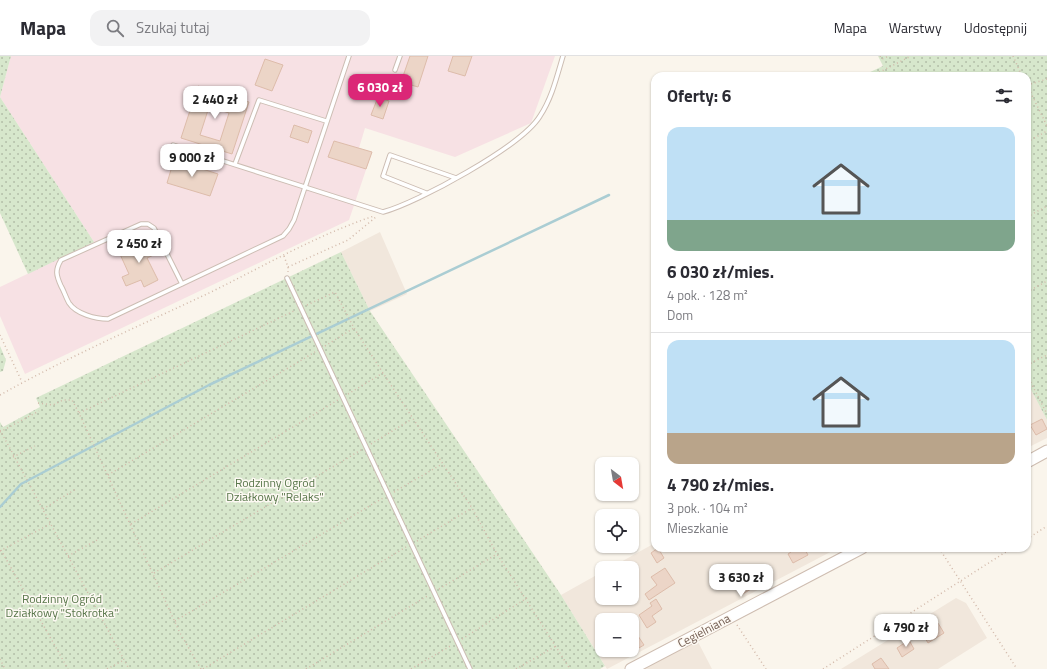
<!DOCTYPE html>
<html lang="pl">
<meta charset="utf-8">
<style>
:root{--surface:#fff;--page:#f2f2f3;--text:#2b2b33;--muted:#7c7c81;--line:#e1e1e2;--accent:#db2777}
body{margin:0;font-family:"Titillium Web",sans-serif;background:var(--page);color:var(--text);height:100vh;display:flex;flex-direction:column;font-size:15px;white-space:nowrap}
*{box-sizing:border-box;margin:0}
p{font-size:13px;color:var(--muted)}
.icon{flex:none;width:22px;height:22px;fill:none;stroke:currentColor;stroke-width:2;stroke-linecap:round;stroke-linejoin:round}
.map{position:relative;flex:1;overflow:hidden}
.drawer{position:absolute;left:651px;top:16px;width:380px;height:480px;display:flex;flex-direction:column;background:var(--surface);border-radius:12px;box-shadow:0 1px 3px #0004}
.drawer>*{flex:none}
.needle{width:26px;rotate:149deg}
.buttons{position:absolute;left:595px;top:401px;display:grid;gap:8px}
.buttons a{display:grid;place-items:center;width:44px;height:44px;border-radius:8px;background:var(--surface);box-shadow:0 1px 3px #0004;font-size:20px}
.price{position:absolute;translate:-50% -34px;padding:0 9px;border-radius:8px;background:#fff;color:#222;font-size:13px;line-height:26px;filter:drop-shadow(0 1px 2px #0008)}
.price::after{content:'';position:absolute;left:50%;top:24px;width:12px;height:9px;margin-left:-6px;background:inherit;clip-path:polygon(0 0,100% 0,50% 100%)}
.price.current{background:var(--accent);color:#fff}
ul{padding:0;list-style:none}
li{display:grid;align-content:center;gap:8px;height:212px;padding:0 16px}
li+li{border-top:1px solid var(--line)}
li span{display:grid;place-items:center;height:124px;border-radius:12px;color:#555}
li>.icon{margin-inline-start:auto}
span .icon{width:72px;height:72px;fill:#fffc;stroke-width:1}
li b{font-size:17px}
h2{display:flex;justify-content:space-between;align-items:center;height:48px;padding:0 16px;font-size:17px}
header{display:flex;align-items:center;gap:24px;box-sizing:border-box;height:56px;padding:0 20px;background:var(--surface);border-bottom:1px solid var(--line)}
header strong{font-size:19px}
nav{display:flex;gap:22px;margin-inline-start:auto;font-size:14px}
.search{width:280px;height:36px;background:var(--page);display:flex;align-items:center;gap:10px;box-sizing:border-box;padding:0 14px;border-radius:12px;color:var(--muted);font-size:15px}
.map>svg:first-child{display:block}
.residential{fill:#f1e7dc;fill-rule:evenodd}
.medical{fill:#f7e1e4}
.green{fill:url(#green-dots)}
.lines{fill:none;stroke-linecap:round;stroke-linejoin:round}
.stream{stroke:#aacdd3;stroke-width:2.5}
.building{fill:#ecd5c7;stroke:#ddbcaa;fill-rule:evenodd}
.lane-casing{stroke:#ccbdb3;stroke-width:5.5}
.secondary-casing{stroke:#cebdb1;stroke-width:13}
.path{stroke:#d2b9aa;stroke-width:1.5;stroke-dasharray:1 3;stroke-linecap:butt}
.lane{stroke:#fff;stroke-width:3.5}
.secondary{stroke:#fff;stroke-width:11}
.labels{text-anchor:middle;stroke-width:3;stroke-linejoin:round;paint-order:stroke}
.park-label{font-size:12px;fill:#59774b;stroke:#fdf9f3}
.street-label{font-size:12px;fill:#735d52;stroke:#fdf9f3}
</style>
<header>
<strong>Mapa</strong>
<div class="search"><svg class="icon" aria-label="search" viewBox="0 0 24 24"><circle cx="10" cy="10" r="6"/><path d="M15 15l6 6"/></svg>Szukaj tutaj</div>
<nav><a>Mapa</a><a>Warstwy</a><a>Udostępnij</a></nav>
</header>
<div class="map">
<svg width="1047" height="613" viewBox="0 0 1047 613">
<defs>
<pattern id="green-dots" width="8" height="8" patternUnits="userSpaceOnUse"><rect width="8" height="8" fill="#d7e7cc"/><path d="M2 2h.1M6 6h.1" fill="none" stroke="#b3bea8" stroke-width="1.8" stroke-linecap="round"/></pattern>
</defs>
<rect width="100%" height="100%" fill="#faf5ec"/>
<path class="residential" d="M380 176 407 238 370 255 341 196Z
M1027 326 1047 364V382L1027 392Z
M655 487V492H838L607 613 561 539 602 516V542H632V512H610ZM602 564H632V594H602Z
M956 542 966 547 987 582 938 613H841Z
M697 584 712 613H641Z"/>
<path class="medical" d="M11 0H555L531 67 455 101 365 72 359 92 372 96 349 164 25 318 0 260V231L94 186 0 41Z"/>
<path class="green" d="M0 0H11L0 41 94 186 28 218 0 157Z
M878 0H1047V364L1027 326V20H869L868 17 883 10Z
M341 196 370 255 561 539 605 610 600 613H0V366L3 371 40 351 36 342Z
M0 290 6 304 3 315 0 316Z"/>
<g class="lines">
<path class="stream" d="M0 451 21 428 209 329 609 139"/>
</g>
<path class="building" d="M410 0H428L418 31 401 26Z
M453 0H472L465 20 448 15Z
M265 3 283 9 272 35 255 29Z
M198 30 249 46 232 98 181 82ZM209 51 229 57 220 85 200 79Z
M378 41 389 45 383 63 371 59Z
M294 69 312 75 308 87 290 81Z
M334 85 372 96 366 113 328 101Z
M174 104 218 118 210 140 167 127Z
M149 183 156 198 147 202 158 224 144 231 141 224 126 230 122 221 129 218 119 196Z
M1042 363 1047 373 1036 379 1030 369Z
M658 492 664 502 657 507 651 497Z
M789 492H804L808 499 793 507 788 498 791 496Z
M665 512 675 527 649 544 645 538 657 529 651 521Z
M746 524 751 533 741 539 736 530Z
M656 543 662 553 652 560 656 566 647 572 639 559 652 550 650 547Z
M938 567 944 577 928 587 922 577 932 568 933 570Z
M636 577 644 589 632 596V580Z
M909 584 914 593 902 601 897 592Z
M881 602 889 613H875L872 608Z"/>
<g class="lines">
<defs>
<path id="lane" d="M395 14 400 0
M173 89 383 156C417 147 522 90 540 60 552 42 557 20 563 0
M235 108 259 44 326 65
M426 137 383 120 390 99 456 122
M287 222 470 613
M182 228 154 172 148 168H141L61 204C55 214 56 219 61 230 64 235 66 242 69 247 76 258 96 263 108 263L283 180 289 173 294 164 349 0"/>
<path id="secondary" d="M1027 406 1047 395
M631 613 862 492"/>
</defs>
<use href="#lane" class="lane-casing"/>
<use href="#secondary" class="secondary-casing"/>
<path class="path" d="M880 0 882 3 889 0
M1013 0 1022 20
M872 20 911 0
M1011 20 1020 16
M1027 29 1047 70
M1027 29 1047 23
M1027 86 1047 75
M1027 161 1047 150
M284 200 288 211V216
M288 211 348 184 376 161
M1027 236 1047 225
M307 249 335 236 354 272 383 317 472 452 497 498 570 613
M0 279 22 326
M325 290 354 272
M1027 309 1047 299
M1027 319 1047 358
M348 338 383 317
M0 339C68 301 139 270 209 237 264 210 317 179 374 160
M38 347 53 349 63 344H72L79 357
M0 374 129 613
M0 376 39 355
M371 388 412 363
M13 401 35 390
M108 419 315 296
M394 436 442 408
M43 453 76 433
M131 468 338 344
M1027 483 1047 470
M417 485 472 452
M939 492 1017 613
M1 494 68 613
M0 495 50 468
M68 500 97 484
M154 517 361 394
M439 533 497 498
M175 565 383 442
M737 569 766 613
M462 583 527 542
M0 603 5 613
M107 613 124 604
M201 613 180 577 79 357 296 254
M203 613 406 491
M306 613 429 539
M411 613 452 589
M516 613 556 590
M823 613 1012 492"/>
<use href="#lane" class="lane"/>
<use href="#secondary" class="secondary"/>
</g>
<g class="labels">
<g class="park-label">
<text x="275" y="431">Rodzinny Ogród<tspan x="275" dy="14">Działkowy "Relaks"</tspan></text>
<text x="62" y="547">Rodzinny Ogród<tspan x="62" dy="14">Działkowy "Stokrotka"</tspan></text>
</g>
<g class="street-label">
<text transform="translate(704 575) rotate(-28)" y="4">Cegielniana</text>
</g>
</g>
</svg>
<div class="buttons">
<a><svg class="needle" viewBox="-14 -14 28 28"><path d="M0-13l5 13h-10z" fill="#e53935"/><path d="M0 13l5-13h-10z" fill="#7c7c81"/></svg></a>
<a><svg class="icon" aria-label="locate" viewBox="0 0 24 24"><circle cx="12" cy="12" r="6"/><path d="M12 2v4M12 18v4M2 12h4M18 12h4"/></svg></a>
<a>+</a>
<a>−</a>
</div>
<b class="price current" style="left:380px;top:52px">6 030 zł</b>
<b class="price" style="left:215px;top:64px">2 440 zł</b>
<b class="price" style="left:192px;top:122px">9 000 zł</b>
<b class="price" style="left:139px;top:208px">2 450 zł</b>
<b class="price" style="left:741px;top:542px">3 630 zł</b>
<b class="price" style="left:906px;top:592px">4 790 zł</b>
<section class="drawer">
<h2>Oferty: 6<svg class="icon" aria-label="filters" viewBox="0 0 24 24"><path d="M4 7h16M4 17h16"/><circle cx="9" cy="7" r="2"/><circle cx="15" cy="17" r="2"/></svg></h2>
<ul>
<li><span style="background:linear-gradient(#bfe0f5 75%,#7fa58c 0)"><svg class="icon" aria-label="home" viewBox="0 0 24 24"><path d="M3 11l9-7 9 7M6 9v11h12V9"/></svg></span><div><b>6 030 zł/mies.</b><p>4 pok. · 128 m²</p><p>Dom</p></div></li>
<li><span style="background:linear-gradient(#bfe0f5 75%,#b9a48a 0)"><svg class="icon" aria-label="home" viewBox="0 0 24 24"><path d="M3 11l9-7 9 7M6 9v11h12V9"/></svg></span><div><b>4 790 zł/mies.</b><p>3 pok. · 104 m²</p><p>Mieszkanie</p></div></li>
</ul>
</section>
</div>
